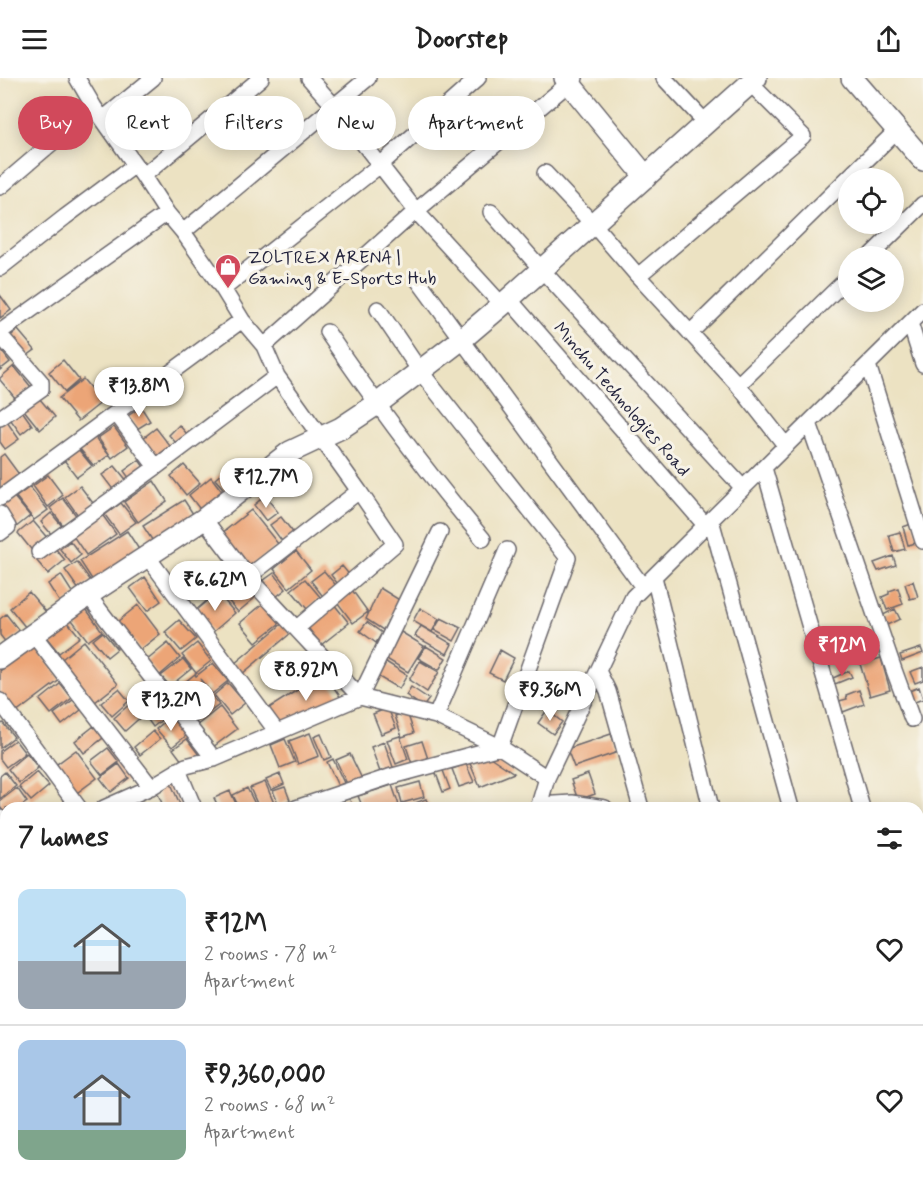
<!DOCTYPE html>
<meta charset="utf-8">
<style>
:root{--surface:#fff;--page:#f6f6f6;--text:#222;--muted:#767676;--line:#e0e0e0;--accent:#d1495b}
body{margin:0;font-family:Mynerve,sans-serif;background:var(--page);color:var(--text);height:100vh;display:flex;flex-direction:column;font-size:22px;white-space:nowrap}
*{box-sizing:border-box;margin:0}
p{font-size:20px;color:var(--muted)}
.icon{flex:none;width:33px;height:33px;fill:none;stroke:currentColor;stroke-width:2;stroke-linecap:round;stroke-linejoin:round}
.map{position:relative;flex:1;overflow:hidden}
.panel{position:absolute;left:0px;top:724px;width:924px;height:386px;display:flex;flex-direction:column;background:var(--surface);border-radius:18px 18px 0 0;box-shadow:0 3px 15px #0003}
.panel>*{flex:none}
.guide{position:absolute;left:18px;top:18px;width:600px;height:54px;display:flex;gap:12px}
.tools{position:absolute;left:838px;top:90px;display:grid;gap:12px}
.tools a{display:grid;place-items:center;width:66px;height:66px;border-radius:50%;background:var(--surface);box-shadow:0 3px 15px #0003;font-size:30px}
.price{position:absolute;translate:-50% -51px;padding:0 14px;border-radius:21px;background:#fff;color:#222;font-size:20px;line-height:39px;filter:drop-shadow(0 2px 3px #0008)}
.price::after{content:'';position:absolute;left:50%;top:36px;width:18px;height:14px;margin-left:-9px;background:inherit;clip-path:polygon(0 0,100% 0,50% 100%)}
.price.current{background:var(--accent);color:#fff}
ul{padding:0;list-style:none}
li{display:flex;align-items:center;gap:18px;height:150px;padding:0 18px}
li+li{border-top:2px solid var(--line)}
li span{display:grid;place-items:center;flex:none;width:168px;height:120px;border-radius:12px;color:#555}
li>.icon{margin-inline-start:auto}
span .icon{width:72px;height:72px;fill:#fffc;stroke-width:1}
li b{font-size:26px}
h2{display:flex;justify-content:space-between;align-items:center;height:72px;padding:0 18px;font-size:26px}
.pill{padding:0 21px;border-radius:27px;background:var(--surface);box-shadow:0 3px 15px #0003;font-size:21px;line-height:54px}
.pill.current{background:var(--accent);color:#fff}
header{display:flex;justify-content:space-between;align-items:center;height:78px;padding:0 18px;background:var(--surface);font-size:27px;font-weight:700}
.map>svg:first-child{display:block}
.lines{fill:none;stroke-linecap:round;stroke-linejoin:round}
.stream{stroke:#6bc3e9;stroke-width:4.5}
.building{fill:#eca577}
.street-casing{stroke:#69656a;stroke-width:18}
.secondary-casing{stroke:#69656a;stroke-width:24}
.street{stroke:#fff;stroke-width:15}
.secondary{stroke:#fff;stroke-width:21}
.labels{text-anchor:middle;stroke-width:6;stroke-linejoin:round;paint-order:stroke}
.poi-label{font-size:18px;fill:#22223b;stroke:#f7f3e8;text-anchor:start}
.street-label{font-size:18px;fill:#22223b;stroke:#f7f3e8}
</style>
<header><svg class="icon" aria-label="menu" viewBox="0 0 24 24"><path d="M4 6h16M4 12h16M4 18h16"/></svg>Doorstep<svg class="icon" aria-label="share" viewBox="0 0 24 24"><path d="M12 15V3M7 8l5-5 5 5M5 13v7h14v-7"/></svg></header>
<div class="map">
<svg width="923" height="1109" viewBox="0 0 923 1109">
<rect width="100%" height="100%" fill="#f7f3e8"/>
<filter id="ink" filterUnits="userSpaceOnUse"><feTurbulence type="fractalNoise" baseFrequency=".0167" numOctaves="2"/><feDisplacementMap in="SourceGraphic" scale="12" xChannelSelector="R" yChannelSelector="G"/><feConvolveMatrix kernelMatrix="1 2 1 2 8 2 1 2 1" color-interpolation-filters="sRGB"/></filter>
<filter id="wash" filterUnits="userSpaceOnUse"><feTurbulence type="fractalNoise" baseFrequency=".008" numOctaves="4" result="noise"/><feDisplacementMap in="SourceGraphic" scale="24" xChannelSelector="R" yChannelSelector="G"/><feGaussianBlur stdDeviation="1.35" result="paint"/><feColorMatrix in="noise" values="0 0 0 0 0 0 0 0 0 0 0 0 0 0 0 0 0 1.4 0 .05"/><feComposite in="paint" operator="in"/></filter>
<g filter="url(#wash)">
<rect width="100%" height="100%" fill="#ece2c2"/>
<g class="lines">
<path class="stream" d="M733 1104 739 1109"/>
</g>
<g id="blocks">
<path class="building" d="M0 217 11 232 0 240Z
M18 252 35 272 24 280 8 260Z
M0 271 10 284 0 292Z
M63 282 79 302 65 314 49 294Z
M14 288 31 309 16 321 0 302V300Z
M83 301 102 324 78 343 59 320Z
M39 320 55 339 40 352 24 332Z
M141 329 150 343 137 351 128 338Z
M20 330 32 347 21 356 8 338Z
M5 341 19 361 5 371 0 364V345Z
M179 347 187 356 176 365 169 357Z
M114 349 128 368 112 380 98 360Z
M156 350 170 368 156 379 142 361Z
M94 358 109 377 94 388 79 370Z
M78 371 92 388 77 399 64 382Z
M4 376 21 399 0 414V379Z
M139 382 147 393 132 404 124 393Z
M184 387 200 405 186 417 171 398Z
M115 388 128 404 115 414 102 397Z
M228 390 242 406 229 417 215 401Z
M48 397 63 417 48 429 33 408Z
M211 399 224 416 202 434 189 417Z
M154 403 167 423 138 444 124 424Z
M80 408 96 429 80 440 65 419Z
M30 409 48 432 34 442 16 419Z
M265 418 278 434 266 443 254 427Z
M14 419 30 438 15 450 0 430Z
M63 420 78 440 65 450 50 430Z
M184 422 197 442 156 468 143 448Z
M121 425 136 444 119 456 105 437Z
M251 432 279 467 248 491 221 456Z
M51 435 62 448 52 457 41 444Z
M101 435 116 456 86 477 71 455Z
M281 439 295 457 284 466 270 447Z
M33 443 49 462 34 475 18 455Z
M914 445 920 464 908 467 903 449Z
M127 453 142 476 95 506 80 483Z
M900 454 905 471 894 474 889 457Z
M70 463 81 477 71 485 60 471Z
M54 469 65 482 48 496 37 483Z
M296 473 311 492 289 510 274 491Z
M893 478 896 487 878 493 874 485Z
M77 484 91 503 79 512 65 492Z
M342 488 352 500 340 509 331 497Z
M324 493 339 511 325 521 311 503Z
M274 495 286 511 272 522 260 505Z
M61 497 75 519 62 528 48 506Z
M239 497 257 518 238 534 220 513Z
M145 499 161 523 147 533 130 510Z
M305 501 321 520 307 531 291 512Z
M913 503 918 519 910 521 905 506Z
M380 510 401 523 383 552 366 541Z
M898 510 903 526 887 532 882 519 889 516V513Z
M352 512 368 534 353 545 337 524Z
M29 514 46 534 26 550 10 530Z
M217 514 235 535 213 554 195 533Z
M264 525 280 545 256 564 240 545Z
M333 525 349 545 321 567 306 547Z
M138 527 160 556 140 572 117 544Z
M420 530 439 541 432 554 413 543Z
M86 531 102 553 88 563 72 542Z
M895 531 900 541 887 547 883 537Z
M6 536 21 555 7 566 0 557V541Z
M441 540 461 550 454 563 434 552Z
M66 542 80 559 59 575 46 559Z
M179 542 196 561 181 573 165 554Z
M367 544 382 555 376 565 360 553Z
M283 545 291 555 242 596 234 586Z
M421 548 452 566 447 576 415 558Z
M841 553 846 569 831 574 826 557Z
M103 554 117 571 107 579 93 562Z
M401 554 424 568 408 594 385 580Z
M874 562 876 565 873 567 877 575 858 584 855 576 862 573 860 568Z
M84 563 118 606 95 624 62 581Z
M168 565 180 580 159 598 146 583Z
M197 565 211 583 196 595 182 577Z
M35 567 61 601 16 635 0 614V593Z
M426 568 446 580 439 592 418 580Z
M921 570 923 575 902 583 900 577Z
M500 572 514 580 503 602 489 595Z
M846 572 848 580 835 584 833 576Z
M881 580 890 612 870 618 860 586Z
M183 581 191 591 170 608 161 598Z
M420 583 439 594 427 614 409 602Z
M386 584 407 597 399 611 377 598Z
M213 585 228 603 212 616 200 601 205 609 185 624 175 612 195 596 196 598Z
M923 589V602L915 605 910 594Z
M849 593 852 599 835 606 833 600Z
M324 595 343 623 279 650 269 630Z
M61 605 72 620 51 636 40 622Z
M228 605 245 625 230 637 214 617Z
M411 609 429 621 423 629 406 617Z
M919 609 923 621 912 625 907 614Z
M119 611 129 623 112 638 101 625Z
M859 612 864 626 843 634 839 623 847 621 846 617Z
M208 613 219 627 196 644 185 630Z
M155 619 169 636 153 649 140 631Z
M73 622 81 632 62 647 54 636Z
M132 624 143 637 125 653 114 640Z
M220 629 237 651 213 669 196 648Z
M388 630 396 650 381 656 373 636Z
M547 632 562 644 553 656 538 645Z
M407 634 414 655 402 659 395 638Z
M171 638 187 657 172 669 156 651Z
M3 645 14 659 0 670V647Z
M94 648 103 660 84 675 75 663Z
M153 653 160 661 140 677 134 669Z
M310 655 319 678 298 686 289 663Z
M321 656 331 679 324 682 314 659Z
M611 656 618 674 574 689 567 671Z
M400 658 408 681 396 686 387 662Z
M187 661 199 677 185 687 173 671Z
M285 661 295 684 280 690 271 667Z
M15 662 25 675 6 689 0 681V673Z
M422 663 428 681 412 686 406 668Z
M384 664 393 689 380 694 371 669Z
M108 670 119 684 102 697 91 683Z
M76 672 97 700 74 717 53 689Z
M27 675 38 690 19 705 8 691Z
M350 676 362 701 348 708 336 682Z
M490 679 514 695 480 709 469 683Z
M333 681 344 705 338 708 327 684Z
M119 686 129 700 111 714 100 700Z
M466 686 474 704 459 709 452 691Z
M442 690 450 711 443 714 435 693Z
M5 694 16 708 0 721V698Z
M37 694 49 708 31 723 19 709Z
M280 696 284 706 271 712 266 702Z
M588 696 595 716 578 722 571 702Z
M170 703 181 729 177 730H164L155 709Z
M265 704 276 730H259L250 710Z
M420 704 424 719 402 725 398 710Z
M392 707 399 727 387 730H363L358 718Z
M285 709 290 722 279 727 273 713Z
M17 710 27 724 18 730H6V737L0 729V723Z
M247 710 257 730H239L233 717Z
M230 713 238 730H219L214 720Z
M349 719 353 730H336L333 724Z
M426 721 430 730H412L410 727Z
M3 783 6 790V809L0 811V784Z
M6 909V929L2 931 0 927V912Z
M4 940 6 945V976L0 979V942Z
M923 998V1021L918 1023V1000Z
M6 1095V1104H20L14 1109H0V1100Z
M54 1104H70L74 1109H47Z
M135 1104H164L168 1109H137L133 1105Z
M227 1104H262L257 1109H232Z
M270 1104H293L289 1109H271L268 1106Z
M342 1104H386L382 1109H348Z
M534 1104H551L553 1109H530L529 1106Z
M590 1104H612L614 1109H592Z"/>
</g>
</g>
<g filter="url(#ink)">
<use href="#blocks" fill-opacity="0" stroke="#69656a" stroke-width="1.5"/>
<g class="lines">
<defs>
<path id="street" d="M77 0 94 29 143 98 167 135 183 154 223 211 242 242 264 268 277 298 359 413 248 499
M309 0 334 28 416 133 502 227
M664 0 706 45
M103 41 153 0
M545 95 593 146 638 198 738 307 786 368
M143 98 261 0
M0 109 94 29
M491 134 542 192 743 410
M183 154 368 0
M870 178 923 126
M0 190 65 139 135 87
M638 198 803 58 750 5
M418 202 643 509
M223 211 380 87 478 0
M509 221 706 448
M378 231 420 293 568 480 500 669 547 700
M910 245 923 286
M0 254 167 135
M327 254C376 326 427 395 483 461
M690 255 897 52
M0 257 41 304V311L0 340
M264 268 416 133 575 0
M868 287 923 463
M738 307 849 199
M116 335 156 389
M809 345 894 592 912 641
M764 390 862 730
M0 420 242 242
M0 436 8 449 0 455
M204 441 248 499 360 619 440 454
M711 442 791 730
M39 474 156 389 277 298
M147 478 277 654
M654 499 711 730
M88 517 214 681
M297 550 395 466 359 413
M33 556 151 709
M598 593 608 613 641 730
M0 623 79 730
M436 638 507 472
M178 692 194 730
M104 730 151 709 186 688 214 681 360 619 436 638 500 669
M296 730 389 699 500 669
M605 730 572 725 539 727 547 700 633 519 923 232
M0 740 6 748
M918 772 923 771
M0 776 6 773
M0 848 6 846
M0 882 6 897
M918 927 923 945
M918 1048 923 1047
M0 1051 6 1032
M918 1091 923 1090
M0 1094 6 1089
M27 1104 30 1109
M225 1104 229 1109
M620 1104 623 1109
M691 1104 696 1109
M809 1104 810 1109
M98 1109 105 1104
M307 1109 314 1104
M508 1109 518 1104
M867 1109 881 1104"/>
<path id="secondary" d="M565 0 646 99
M852 0 923 82
M0 580 88 517 204 441 290 374 341 350 377 326 462 261 502 227 756 0"/>
</defs>
<use href="#street" class="street-casing"/>
<use href="#secondary" class="secondary-casing"/>
<use href="#street" class="street"/>
<use href="#secondary" class="secondary"/>
</g>
</g>
<defs>
<symbol id="shop-pin" viewBox="-11 -11 22 30"><path d="M0 17L-7.5 6A9.5 9.5 0 1 1 7.5 6Z" fill="#d1495b" stroke="#f7f3e8"/><path d="M-5-2.5h2.3a2.7 3.5 0 0 1 5.4 0H5L5.5 6h-11ZM-1.5-2.5h3a1.5 2.3 0 0 0-3 0Z" fill="#fff"/></symbol>
</defs>
<g fill-rule="evenodd">
<use href="#shop-pin" x="213" y="174" width="30" height="40"/>
</g>
<g class="labels">
<g class="poi-label">
<text x="248" y="185">ZOLTREX ARENA |<tspan x="248" dy="21">Gaming &amp; E-Sports Hub</tspan></text>
</g>
<g class="street-label">
<text transform="translate(622 321) rotate(49)" y="6">Minchu Technologies Road</text>
</g>
</g>
</svg>
<div class="tools">
<a><svg class="icon" aria-label="locate" viewBox="0 0 24 24"><circle cx="12" cy="12" r="6"/><path d="M12 2v4M12 18v4M2 12h4M18 12h4"/></svg></a>
<a><svg class="icon" aria-label="layers" viewBox="0 0 24 24"><path d="M12 4l9 5-9 5-9-5zM3 14l9 5 9-5"/></svg></a>
</div>
<b class="price" style="left:139px;top:340px">₹13.8M</b>
<b class="price" style="left:266px;top:431px">₹12.7M</b>
<b class="price" style="left:215px;top:534px">₹6.62M</b>
<b class="price current" style="left:842px;top:599px">₹12M</b>
<b class="price" style="left:306px;top:624px">₹8.92M</b>
<b class="price" style="left:550px;top:644px">₹9.36M</b>
<b class="price" style="left:171px;top:654px">₹13.2M</b>
<div class="guide">
<a class="pill current">Buy</a>
<a class="pill">Rent</a>
<a class="pill">Filters</a>
<a class="pill">New</a>
<a class="pill">Apartment</a>
</div>
<section class="panel">
<h2>7 homes<svg class="icon" aria-label="filters" viewBox="0 0 24 24"><path d="M4 7h16M4 17h16"/><circle cx="9" cy="7" r="2"/><circle cx="15" cy="17" r="2"/></svg></h2>
<ul>
<li><span style="background:linear-gradient(#bfe0f5 60%,#9aa5b1 0)"><svg class="icon" aria-label="home" viewBox="0 0 24 24"><path d="M3 11l9-7 9 7M6 9v11h12V9"/></svg></span><div><b>₹12M</b><p>2 rooms · 78 m²</p><p>Apartment</p></div><svg class="icon" aria-label="heart" viewBox="0 0 24 24"><path d="M12 20l-8-8c-3-5 5-10 8-4 3-6 11-1 8 4z"/></svg></li>
<li><span style="background:linear-gradient(#a9c7e8 75%,#7fa58c 0)"><svg class="icon" aria-label="home" viewBox="0 0 24 24"><path d="M3 11l9-7 9 7M6 9v11h12V9"/></svg></span><div><b>₹9,360,000</b><p>2 rooms · 68 m²</p><p>Apartment</p></div><svg class="icon" aria-label="heart" viewBox="0 0 24 24"><path d="M12 20l-8-8c-3-5 5-10 8-4 3-6 11-1 8 4z"/></svg></li>
</ul>
</section>
</div>
